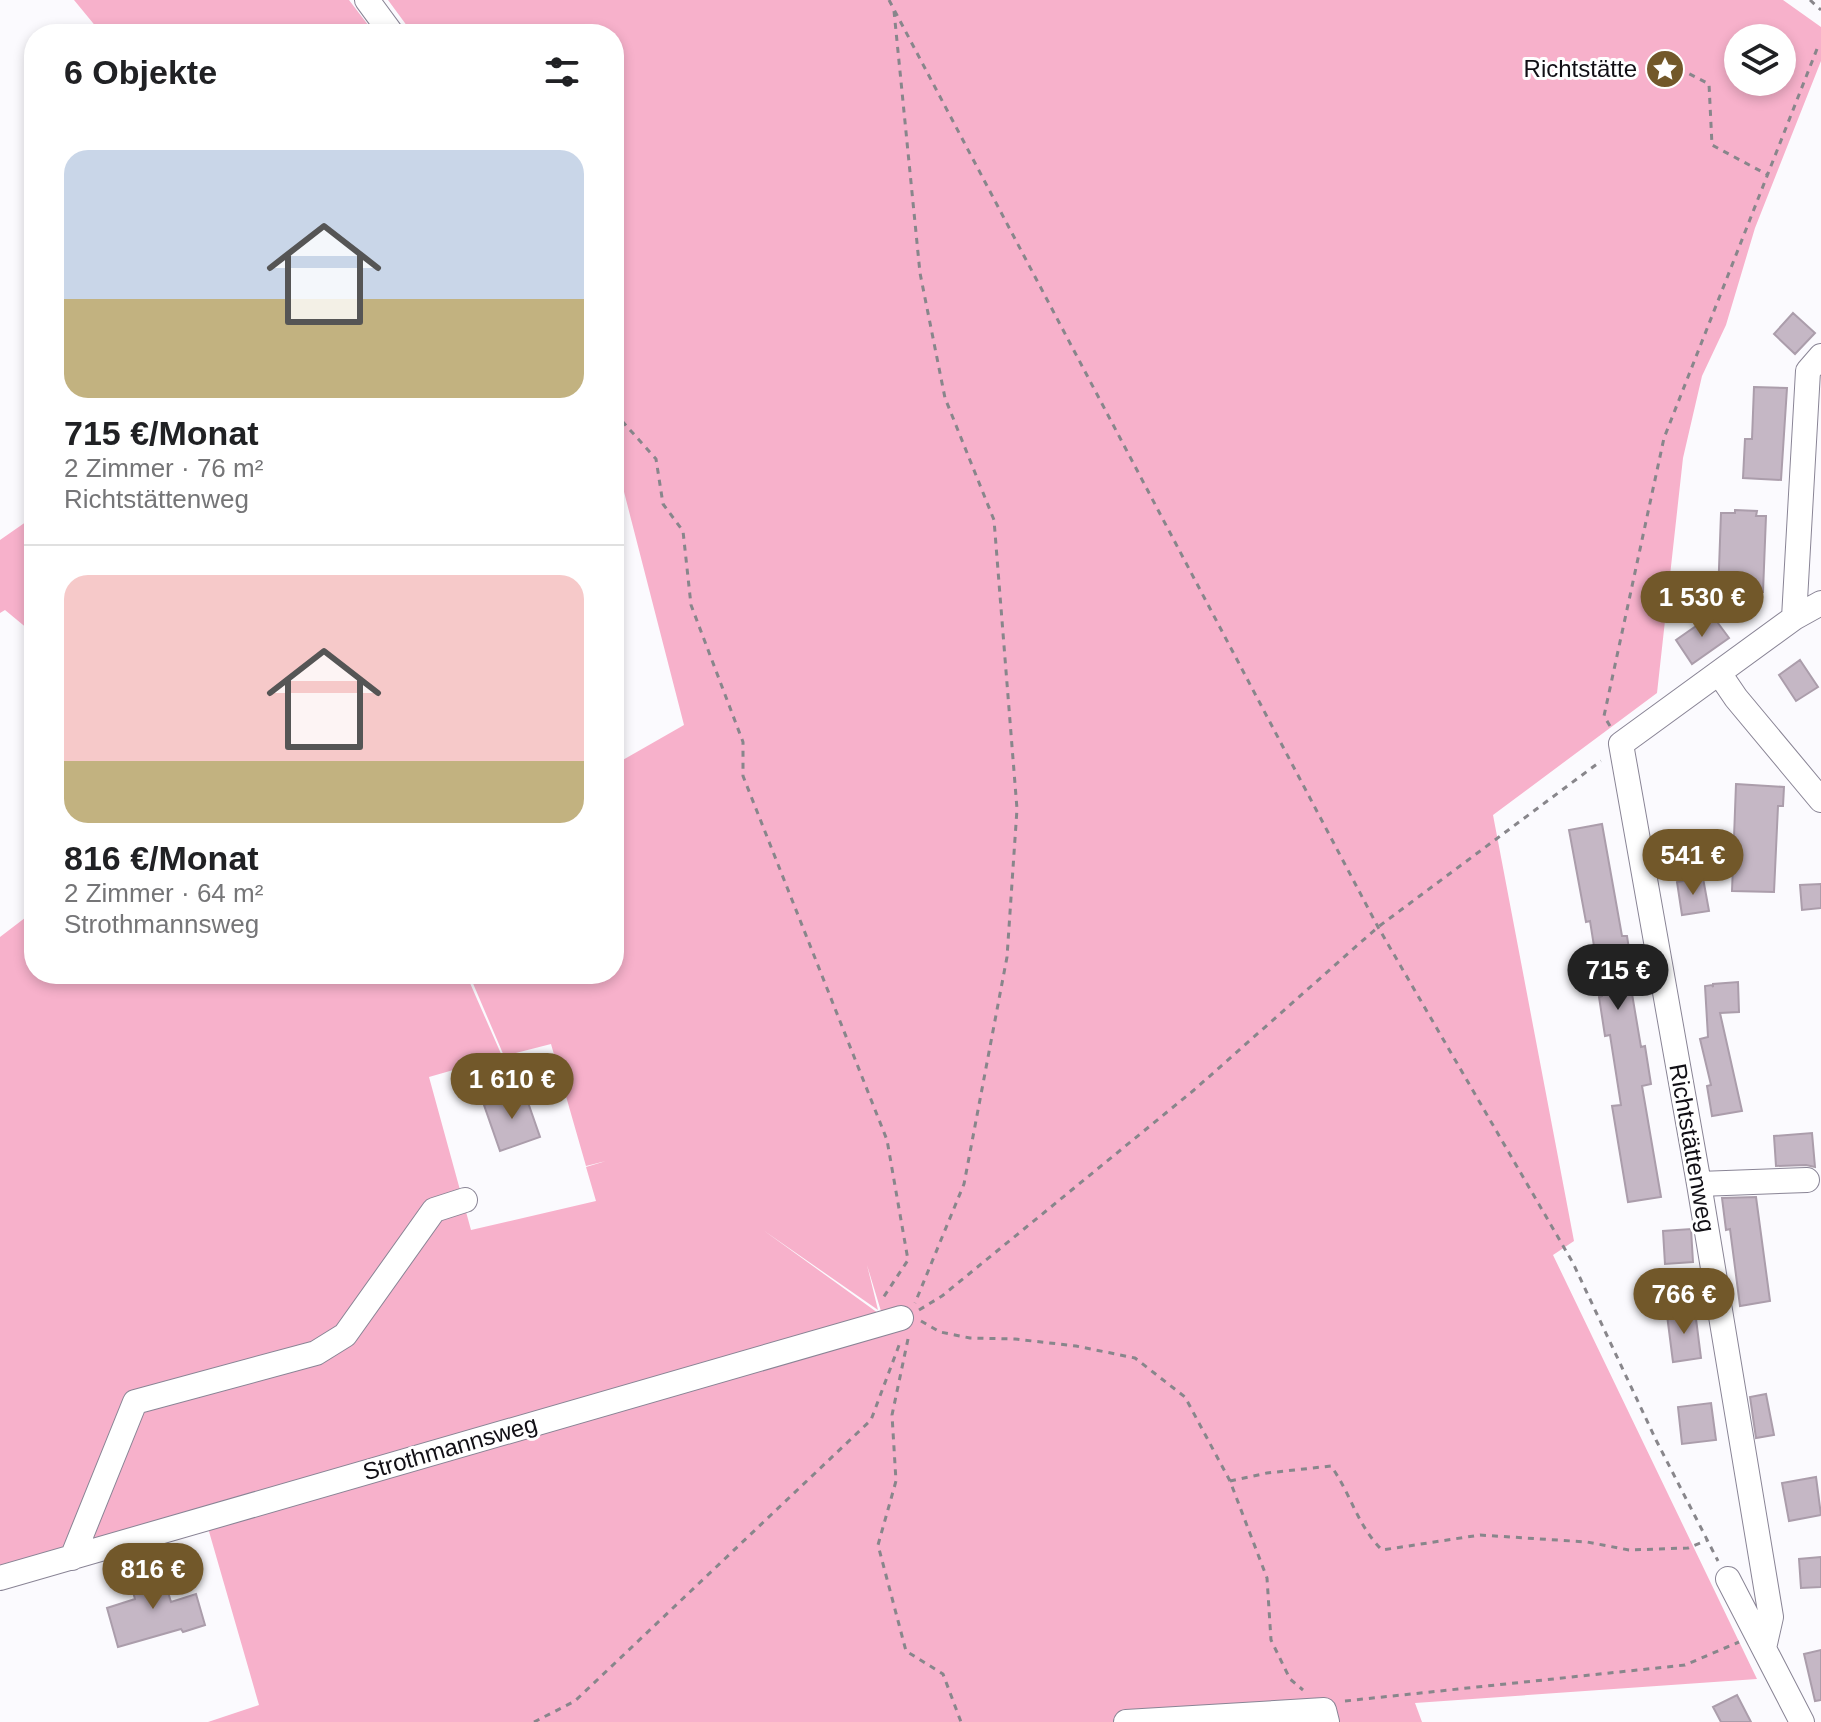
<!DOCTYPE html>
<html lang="de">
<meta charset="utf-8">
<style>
:root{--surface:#fff;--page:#f6f6f6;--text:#202124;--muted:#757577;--line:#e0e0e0;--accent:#72582a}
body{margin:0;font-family:Helvetica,sans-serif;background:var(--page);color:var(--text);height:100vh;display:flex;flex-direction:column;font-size:30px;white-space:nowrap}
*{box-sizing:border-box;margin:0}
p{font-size:26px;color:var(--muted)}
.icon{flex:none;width:44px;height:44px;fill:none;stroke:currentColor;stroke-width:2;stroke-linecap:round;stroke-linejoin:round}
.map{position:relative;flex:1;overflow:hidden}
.details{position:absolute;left:24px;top:24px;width:600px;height:960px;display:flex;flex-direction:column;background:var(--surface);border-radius:32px;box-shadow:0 4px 12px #0003}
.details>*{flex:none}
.controls{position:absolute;left:1724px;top:24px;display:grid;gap:16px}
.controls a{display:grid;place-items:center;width:72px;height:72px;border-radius:50%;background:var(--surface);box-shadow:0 4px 12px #0003;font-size:40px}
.price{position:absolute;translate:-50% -68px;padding:0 18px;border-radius:28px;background:var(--accent);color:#fff;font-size:26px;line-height:52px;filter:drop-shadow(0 2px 4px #0008)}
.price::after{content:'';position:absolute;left:50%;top:48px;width:24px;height:18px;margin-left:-12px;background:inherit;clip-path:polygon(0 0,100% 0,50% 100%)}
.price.current{background:#222;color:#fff}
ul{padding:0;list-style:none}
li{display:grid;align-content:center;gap:16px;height:424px;padding:0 40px}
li+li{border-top:2px solid var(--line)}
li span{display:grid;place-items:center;height:248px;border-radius:24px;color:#555}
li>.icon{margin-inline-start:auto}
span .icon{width:144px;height:144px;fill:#fffc;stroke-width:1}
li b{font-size:34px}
h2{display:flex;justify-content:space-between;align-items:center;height:96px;padding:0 40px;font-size:34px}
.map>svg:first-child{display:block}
.green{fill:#f7b1cb;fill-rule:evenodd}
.building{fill:#c5b7c5;stroke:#ab9dab;stroke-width:2}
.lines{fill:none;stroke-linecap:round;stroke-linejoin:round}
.minor-casing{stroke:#898495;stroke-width:26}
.path{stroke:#88868b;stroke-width:3;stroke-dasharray:6 6;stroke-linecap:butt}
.minor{stroke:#fff;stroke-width:24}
.labels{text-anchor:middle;stroke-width:6;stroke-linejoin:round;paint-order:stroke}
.poi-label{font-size:24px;fill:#110f15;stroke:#fff;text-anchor:end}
.street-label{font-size:24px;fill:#110f15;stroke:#fff}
</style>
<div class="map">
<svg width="1821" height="1722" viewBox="0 0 1821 1722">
<rect width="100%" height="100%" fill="#fbfafe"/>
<path class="green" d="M74 0H349L375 34H102Z
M388 0H1783L1821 27V61L1755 228 1726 325 1702 376 1683 458 1657 693 1493 815 1574 1241 1553 1255 1757 1679 1415 1703 1422 1722H208L259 1705 208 1528 887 1331 867 1265 878 1310 763 1230 878 1313 0 1569V937L34 911V974H466L502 1056 429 1077 471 1230 596 1201 586 1167 606 1161 586 1166 551 1044 504 1056 469 974H614V765L684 725 614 453V34H413ZM1738 38H1782V82H1738Z
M33 517 34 518V634L5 610 0 613V540Z"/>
<path class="building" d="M1793 313 1815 333 1795 354 1774 334Z
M1754 387 1787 388 1781 480 1743 478 1745 439H1752Z
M1735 510 1757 511 1756 516H1766L1763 592H1753V597L1718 596 1721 513H1735Z
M1712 615 1729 638 1692 664 1676 640Z
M1800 660 1818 687 1796 701 1779 675Z
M1736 784 1784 787 1783 806H1778L1774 892 1732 891Z
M1602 824 1622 936H1627L1633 975 1629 976 1641 1047 1645 1046 1651 1084 1642 1086 1661 1197 1628 1202 1612 1106 1621 1105 1610 1035 1605 1036 1599 997 1602 996 1590 921 1586 922 1569 830Z
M1703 878 1709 911 1682 915 1677 882Z
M1821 884V908L1802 910 1800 885Z
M1738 982 1739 1012 1720 1013 1742 1111 1712 1116 1707 1086 1711 1085 1700 1039 1708 1037 1705 986 1712 985 1713 987V984Z
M524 1091 540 1137 500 1151 484 1105Z
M1812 1133 1815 1167 1806 1165 1776 1166 1774 1136Z
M1756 1197 1770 1301 1740 1306 1730 1229 1726 1230 1722 1198Z
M1691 1229 1693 1262 1665 1264 1663 1231Z
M1695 1311 1701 1358 1673 1362 1667 1315Z
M1766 1394 1774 1435 1756 1438 1750 1397Z
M1711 1403 1716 1440 1682 1444 1678 1407Z
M1816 1477 1821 1515 1789 1521 1782 1483Z
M1821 1557V1587L1801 1588 1799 1559Z
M161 1569 171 1602 196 1594 205 1625 183 1632 181 1629 118 1647 107 1608 135 1599 129 1578Z
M1821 1650V1700L1815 1701 1804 1654Z
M1737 1695 1751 1722H1721L1713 1707Z"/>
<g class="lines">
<defs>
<path id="minor" d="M367 0 392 34
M1794 618 1808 371 1821 356
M1719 673 1736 698 1821 800
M1699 1184 1807 1180
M72 1558 135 1402 316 1353 345 1335 434 1210 465 1200
M0 1578 901 1318
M1728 1579 1802 1722
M1764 1648 1771 1617 1699 1184 1621 744 1794 618 1821 603
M1126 1722 1324 1710 1327 1722"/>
</defs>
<use href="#minor" class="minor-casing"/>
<path class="path" d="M889 0 1378 927 1573 1263 1656 1440 1718 1561
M1810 0 1821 10
M894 11 920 273 945 398 994 520 1017 809 1007 957 964 1184 915 1303
M1668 63 1709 84 1712 145 1768 175
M614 412 656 459 663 504 683 531 691 605 743 742V776L887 1140 908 1260 881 1301
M1610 726 1604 716 1664 438 1817 49
M919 1310 942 1296 1194 1090 1378 927 1601 761
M921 1321 940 1332 970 1338 1015 1339 1076 1346 1135 1358 1185 1397 1230 1481 1267 1578 1271 1640 1290 1679 1303 1690
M908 1339 892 1415 896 1481 878 1545 906 1651 943 1674 961 1722
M1230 1481 1267 1473 1331 1466C1351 1494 1357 1525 1382 1550L1480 1535 1587 1542 1629 1550 1688 1548 1708 1540
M1345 1701 1685 1665 1739 1642
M534 1722 575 1701 871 1420 901 1340"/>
<use href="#minor" class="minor"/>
</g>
<defs>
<symbol id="sight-disc" viewBox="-11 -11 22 22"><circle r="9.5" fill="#72582a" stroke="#fff"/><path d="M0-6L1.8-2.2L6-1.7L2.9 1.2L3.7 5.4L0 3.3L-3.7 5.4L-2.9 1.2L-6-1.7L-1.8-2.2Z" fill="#fff"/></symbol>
</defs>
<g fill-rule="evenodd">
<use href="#sight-disc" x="1643" y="47" width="44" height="44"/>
</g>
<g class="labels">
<g class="poi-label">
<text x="1637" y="77">Richtstätte</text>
</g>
<g class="street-label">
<text transform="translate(1692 1148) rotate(80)" y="8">Richtstättenweg</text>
<text transform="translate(450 1448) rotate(-16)" y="8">Strothmannsweg</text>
</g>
</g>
</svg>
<div class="controls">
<a><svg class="icon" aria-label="layers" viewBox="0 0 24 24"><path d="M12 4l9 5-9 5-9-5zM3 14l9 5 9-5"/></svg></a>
</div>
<b class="price" style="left:1702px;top:639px">1 530 €</b>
<b class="price" style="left:1693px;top:897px">541 €</b>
<b class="price current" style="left:1618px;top:1012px">715 €</b>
<b class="price" style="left:512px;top:1121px">1 610 €</b>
<b class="price" style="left:1684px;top:1336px">766 €</b>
<b class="price" style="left:153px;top:1611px">816 €</b>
<section class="details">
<h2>6 Objekte<svg class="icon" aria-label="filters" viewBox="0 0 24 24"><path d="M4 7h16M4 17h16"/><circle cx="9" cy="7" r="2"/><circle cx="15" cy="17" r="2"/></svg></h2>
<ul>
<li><span style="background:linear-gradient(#c9d6e8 60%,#c2b280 0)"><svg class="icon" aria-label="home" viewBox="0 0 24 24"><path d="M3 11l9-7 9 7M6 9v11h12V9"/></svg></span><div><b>715 €/Monat</b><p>2 Zimmer · 76 m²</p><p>Richtstättenweg</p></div></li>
<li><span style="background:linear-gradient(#f6c9c9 75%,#c2b280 0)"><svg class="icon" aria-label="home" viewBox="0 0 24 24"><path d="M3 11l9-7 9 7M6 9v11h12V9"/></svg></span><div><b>816 €/Monat</b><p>2 Zimmer · 64 m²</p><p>Strothmannsweg</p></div></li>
</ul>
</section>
</div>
